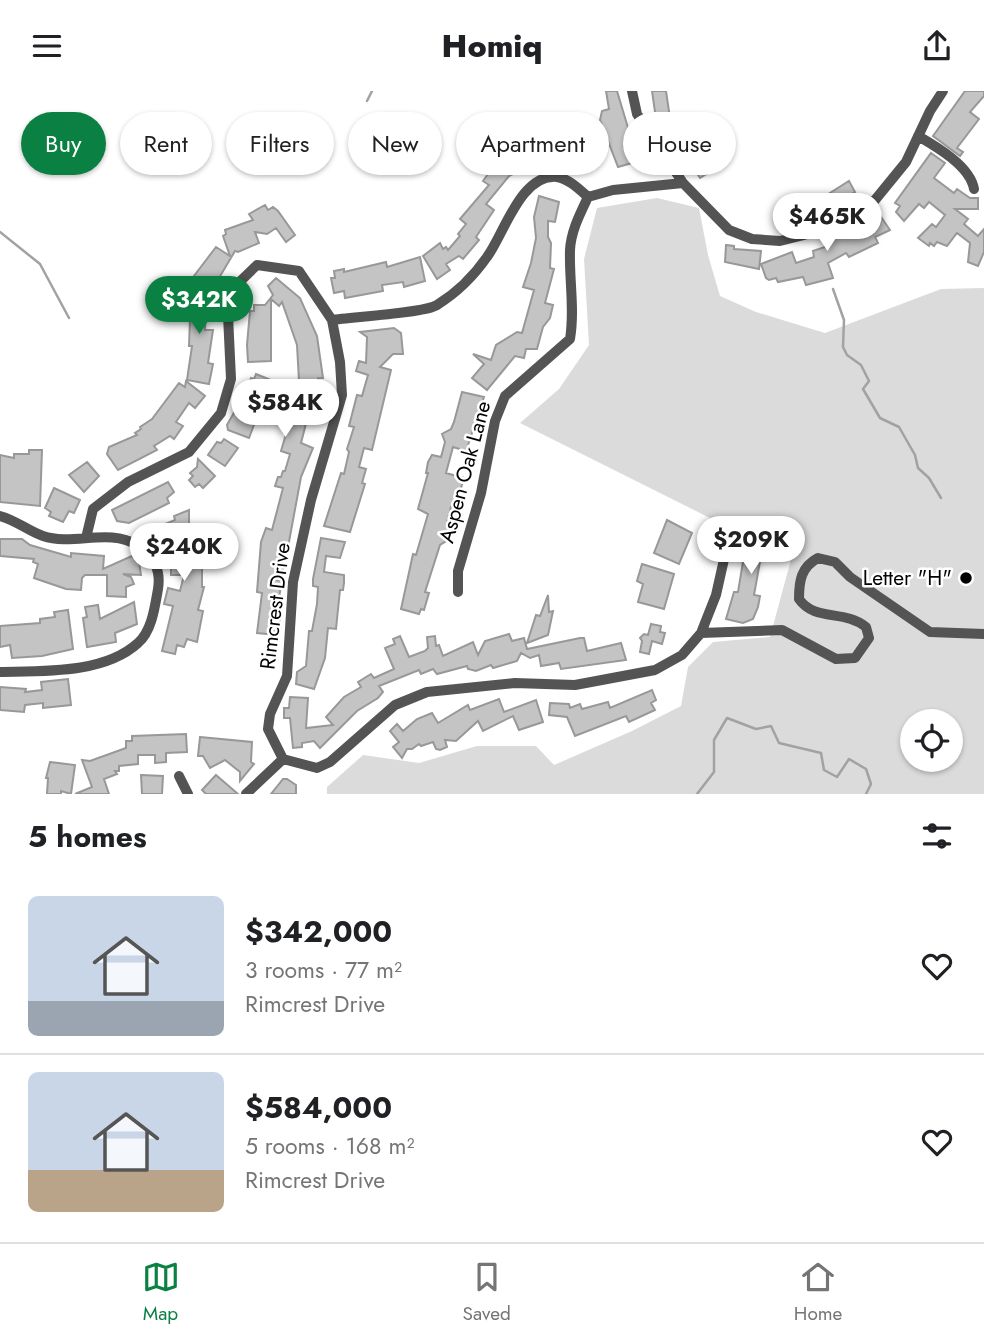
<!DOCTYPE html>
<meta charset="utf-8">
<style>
:root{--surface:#fff;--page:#f6f6f6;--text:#202124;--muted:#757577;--line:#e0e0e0;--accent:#0b8043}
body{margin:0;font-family:Jost,sans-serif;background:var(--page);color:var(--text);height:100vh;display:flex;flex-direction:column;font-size:26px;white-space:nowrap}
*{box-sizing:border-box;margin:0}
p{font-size:23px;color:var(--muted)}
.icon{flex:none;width:38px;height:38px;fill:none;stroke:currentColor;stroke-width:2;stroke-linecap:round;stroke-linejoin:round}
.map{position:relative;height:703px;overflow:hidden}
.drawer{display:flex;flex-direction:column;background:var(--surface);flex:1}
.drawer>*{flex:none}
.banner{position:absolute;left:21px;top:21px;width:943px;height:63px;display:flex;gap:14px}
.buttons{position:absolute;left:900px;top:618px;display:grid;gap:14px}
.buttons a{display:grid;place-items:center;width:63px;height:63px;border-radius:50%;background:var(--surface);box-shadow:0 2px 5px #0004;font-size:35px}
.price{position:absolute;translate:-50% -60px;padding:0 16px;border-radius:24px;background:#fff;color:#222;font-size:23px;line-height:46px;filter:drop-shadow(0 2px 4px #0008)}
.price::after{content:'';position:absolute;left:50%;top:42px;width:21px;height:16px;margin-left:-10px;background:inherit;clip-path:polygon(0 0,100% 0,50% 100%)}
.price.current{background:var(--accent);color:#fff}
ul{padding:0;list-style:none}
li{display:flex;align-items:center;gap:21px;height:175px;padding:0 28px}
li+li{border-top:2px solid var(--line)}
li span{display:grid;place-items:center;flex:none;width:196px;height:140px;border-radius:10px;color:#555}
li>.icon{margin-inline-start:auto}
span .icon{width:84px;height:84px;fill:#fffc;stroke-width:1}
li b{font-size:30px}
h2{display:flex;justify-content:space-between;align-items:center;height:84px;padding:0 28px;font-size:30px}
.pill{padding:0 24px;border-radius:32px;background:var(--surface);box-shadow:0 2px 5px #0004;font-size:24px;line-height:63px}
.pill.current{background:var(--accent);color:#fff}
header{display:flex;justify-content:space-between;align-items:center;height:91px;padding:0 28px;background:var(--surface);font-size:32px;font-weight:800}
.dock{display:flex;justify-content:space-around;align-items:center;height:98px;border-top:2px solid var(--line);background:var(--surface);font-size:19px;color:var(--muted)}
.dock a{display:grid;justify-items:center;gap:4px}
.dock .current{color:var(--accent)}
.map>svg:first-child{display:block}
.green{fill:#dbdbdb;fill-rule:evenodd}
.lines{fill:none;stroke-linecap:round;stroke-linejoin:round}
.stream{stroke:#a2a2a2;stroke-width:2.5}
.building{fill:#c4c4c4;stroke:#989898;stroke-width:2}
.minor{stroke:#545454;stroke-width:10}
.poi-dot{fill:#000;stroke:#fff;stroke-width:2.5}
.labels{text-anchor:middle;stroke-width:5;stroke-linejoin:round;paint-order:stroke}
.street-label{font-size:21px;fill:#000;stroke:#fff}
.poi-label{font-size:21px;fill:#000;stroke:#fff;text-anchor:end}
</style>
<header><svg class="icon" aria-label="menu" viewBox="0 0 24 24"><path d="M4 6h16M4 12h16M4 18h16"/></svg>Homiq<svg class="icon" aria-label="share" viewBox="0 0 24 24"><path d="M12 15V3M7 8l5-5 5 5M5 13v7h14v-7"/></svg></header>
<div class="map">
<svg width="984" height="703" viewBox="0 0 984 703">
<rect width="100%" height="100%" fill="#fff"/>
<path class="green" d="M657 107 699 117 708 164 720 205 756 221 825 242 941 198 984 197V703H327V696L363 664 419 672 477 655H536L554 674 632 640 681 615 688 576 713 551 770 546 796 450C768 433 751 427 718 431L520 332 559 298 589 254 584 168 597 117ZM912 630H950V668H912Z"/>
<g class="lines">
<path class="stream" d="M367 10 372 0
M0 141 40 173 69 227
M833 198 844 229 843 256 847 264 861 274 869 290 863 298 880 327 899 336 915 364 918 377 929 387 941 407
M697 703 714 681V649L727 627 756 638 771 635 779 652 821 662 824 679 837 686 849 668 866 678 871 693 866 703"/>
</g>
<path class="building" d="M606 0H617L629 40 639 43 628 47 634 62 643 58 646 68 618 76 600 29 602 20 609 18Z
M652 0H666L670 27 674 25 710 71 713 79 700 87 655 21Z
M965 0H984V5L970 21 979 28 957 57 963 61 960 65 933 45Z
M931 62 945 72 934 87 954 102 957 98 970 107H978V118H955L968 128 964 133 978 145 984 138V161L978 175 968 171 970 152 957 142 947 155 937 151 934 155 930 152 929 155 918 147 932 133 936 136 945 124 929 111 924 117 919 113 904 130 896 121 900 115 895 112Z
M524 67 528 75 509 85 486 113 494 119 476 146 479 149 463 168 459 165 446 173 450 179 437 188 423 165 440 152 443 158 446 156 448 159 460 145 458 143 466 133 460 128 489 94 483 90 493 76 499 80Z
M849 90 855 101 848 105 850 107 845 111 829 119 822 107Z
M539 105 559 111 555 131 548 130V146L551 152 550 177 554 178 545 212 553 214 550 227 543 236 537 258H526L524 267 515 265 487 299 472 287 484 273 473 263 491 269 496 254 517 241 522 242 534 199 523 196 531 172 536 147 534 126Z
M265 114 268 119 273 116 278 120 295 144 286 151 276 137 267 143 255 141 259 152 238 161 235 160 213 197 194 185 216 156 230 165 223 145 226 143 225 139 253 129 249 123Z
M877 120 890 139 875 146 878 152 849 166 846 162 828 172 833 187 806 194 803 186 778 191 776 187 769 189 766 187 761 173 792 161 796 172 814 166 813 160 828 155 825 150 837 143 839 145Z
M726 154 734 155V158L761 160 759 178 725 171Z
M420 166 425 190 404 196 403 191 382 194 383 200 345 207 344 200 334 202 331 187H335L334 180 344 178V181L386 171 387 176Z
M276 187 300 207 317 245 323 287H318L319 308 322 309 319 319 310 317 301 352 313 357 301 386 286 467H284L283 479 277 489 282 490 276 523 280 527 277 544 257 542 262 502 257 501 261 451 266 437 272 439 283 397 275 395 278 386H281L283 380H285L290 363 281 360 291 326 286 324V320L292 305 300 308 297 254 282 211 279 215 271 208V270L248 271 247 254 250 220H254V214H265L273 204 268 195Z
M185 201 213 202 212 218 206 217 205 239H213L208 272 213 273 209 293 187 289 192 255H189L190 228H185L184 223Z
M394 237 401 242 403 263H393L380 276 391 279 372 359 364 357 359 376 366 378 362 392 365 393 350 441 324 435 341 382 344 383 349 361 347 358 354 336 349 335 357 304 362 305 368 284 356 280 359 270 366 272 367 246 360 241Z
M256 283 271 289 249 347 228 339 227 334 240 311 242 312 251 287 254 288Z
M186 290 205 305 195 317 189 312 176 331 183 335 174 348 170 345 154 355 157 359 118 379 107 363 109 356 137 344 135 342 141 338 140 336 152 328 179 292 185 296Z
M462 301 484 306 466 360 453 356 446 382 464 387 455 417 451 416 446 435 451 438 448 449 440 454 425 501 429 502 424 519 421 518 419 523 401 518 413 463 416 464 428 423 418 418 428 382H426L428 371 432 364 441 366 445 351 442 343 451 338 454 331Z
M224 348 238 357 225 375 208 364 217 351 221 352Z
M29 359H42L40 415 0 411V364L14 367V363H29Z
M198 368 215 385 203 397 199 393 195 396 189 389 193 385 190 382 197 376Z
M87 371 99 385 84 401 69 384Z
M168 391 174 401 167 407 169 412 129 432 117 430 112 419Z
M54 397 80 409 74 422 69 420 63 431 49 425 51 421 45 417Z
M189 419V435L186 437 193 453H200L211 461 202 477V496H204L198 519 203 520 197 551 187 548 184 556 177 554 175 563 162 560 173 515 164 513 168 497 180 500 184 484H171V464L174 462 168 446 157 450 153 438 175 429 174 425Z
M667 429 692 442 679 473 654 462Z
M749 432 760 437 758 444 764 453 784 458 782 469 761 465 754 504 760 505 758 516 753 528 743 532 726 528 734 501H738L745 459V441Z
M321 447 345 451 340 467 326 465 324 481 344 484V492L343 499H340L336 538 328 537 325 567 314 598 296 593 297 581 306 575 309 540H312L317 513 318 496 313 495V488Z
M0 448H22L30 454 71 466V462L104 465 103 478 132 465 139 471 141 484 123 483 131 486 134 493 126 496V506L107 505V484H85L82 487 81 499 66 498 34 487 38 473 33 471 34 468 0 465Z
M642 473 674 483 664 518 638 511 643 493 637 490Z
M548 504 549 521 553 520 548 544 527 552 536 524 540 525Z
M134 511 137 533 115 542 116 551 87 556 83 527 87 526 85 516 98 514 100 528Z
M68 519 73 558 42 565 12 567 10 554 0 556V535L40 532V528L55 526 54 521Z
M651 533 661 535 660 541 665 542 662 553 652 550 649 563 640 561 642 550 640 547 644 543 648 544Z
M509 543 512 550 524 547 527 558 580 547H584L587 560 621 552 626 569 561 578 559 572 541 575 539 564 530 567 521 562 517 570 493 577 491 574 476 580 468 578 467 575 437 583 433 578 421 583 419 579 379 595 383 601 378 607 357 620 320 657 314 650 302 652V656L293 657 290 627H284V617H289L290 606 308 607 306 637 333 634 326 626 344 606 361 596 358 591 371 583 374 587 394 578 385 557 395 553 393 548 400 545 409 566 425 560 428 557 427 546 435 545 436 555 439 554 443 565 473 551 478 564 485 550Z
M68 588 71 614 43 617V612L25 614 24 621 0 619V596L26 598 25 601 42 599 41 591Z
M652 599 656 609 651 612 655 619 629 631 626 625 575 645 567 626 549 624 550 612 569 613 570 617 580 613 582 618 608 611 610 617Z
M499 608 504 621 536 609 543 631 519 639 513 625 483 640 478 630 456 650 445 649 447 656 440 659 436 658 433 651 421 655 419 653 412 658H407L402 667 393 656 399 651 390 640 397 633 403 640 417 628 432 622 438 632 468 614 470 619Z
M186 643 187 661 166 662V671L155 672V664H138V673L119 675V680H115L117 683 104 688 109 703H75L92 696 82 669 90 670 126 657V650H132V645Z
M200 646 252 651 251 671 254 673 240 690V681L225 669 210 677 203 665H198Z
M50 671 75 674 71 703 61 700V703H47L48 687H46Z
M141 684 163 685 162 703H142Z
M216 684 238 703H206L202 699Z
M283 688H287L296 694V703H271Z"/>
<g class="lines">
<path class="minor" d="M632 0 637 23 683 92 729 139 752 148 780 150 804 144 875 109 906 71 930 20 943 0
M918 45C937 56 970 75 974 98
M332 229C351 226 425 222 437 214 458 201 473 186 487 166 504 143 521 82 557 86 569 88 579 98 588 106
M0 425C16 429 28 440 43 445 73 455 109 437 137 454 154 463 161 480 158 498 155 515 152 540 138 552 104 583 43 580 0 581
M86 447 93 418 128 391 189 361 221 322 231 288 227 203 257 174 299 180 332 229 340 271 342 304 311 409 293 491 287 585 270 623 268 638 283 668 317 677 330 671 395 614 427 601 515 592 575 594 655 579 682 564 701 542 716 504 727 455
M458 501V480L481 402 495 330 505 305 570 248C575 218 569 189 570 159 571 140 580 123 588 106L613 99 683 92
M701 542 782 539 836 568 855 567 869 547 866 536C844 518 815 531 799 508 799 490 801 476 818 467L835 471 850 486 930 541 984 543
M179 685 188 703
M246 703 283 668"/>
</g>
<circle class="poi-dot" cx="966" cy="487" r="7"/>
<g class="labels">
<g class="street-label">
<text transform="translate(465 381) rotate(-75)" y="7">Aspen Oak Lane</text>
<text transform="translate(275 515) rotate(-83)" y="7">Rimcrest Drive</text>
</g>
<g class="poi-label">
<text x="952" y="494">Letter "H"</text>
</g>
</g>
</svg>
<div class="buttons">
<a><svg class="icon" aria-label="locate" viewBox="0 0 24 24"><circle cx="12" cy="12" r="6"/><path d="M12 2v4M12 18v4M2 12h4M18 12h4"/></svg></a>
</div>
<b class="price" style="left:827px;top:162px">$465K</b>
<b class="price current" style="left:199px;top:245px">$342K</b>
<b class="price" style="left:285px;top:348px">$584K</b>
<b class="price" style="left:751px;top:485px">$209K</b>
<b class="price" style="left:184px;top:492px">$240K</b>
<div class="banner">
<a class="pill current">Buy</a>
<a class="pill">Rent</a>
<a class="pill">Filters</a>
<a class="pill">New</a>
<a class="pill">Apartment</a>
<a class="pill">House</a>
</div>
</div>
<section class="drawer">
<h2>5 homes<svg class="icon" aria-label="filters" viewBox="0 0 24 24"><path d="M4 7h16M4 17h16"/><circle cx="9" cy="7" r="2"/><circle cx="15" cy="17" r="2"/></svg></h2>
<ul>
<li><span style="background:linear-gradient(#c9d6e8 75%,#9aa5b1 0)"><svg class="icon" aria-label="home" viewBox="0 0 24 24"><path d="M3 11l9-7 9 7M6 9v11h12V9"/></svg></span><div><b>$342,000</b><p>3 rooms · 77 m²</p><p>Rimcrest Drive</p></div><svg class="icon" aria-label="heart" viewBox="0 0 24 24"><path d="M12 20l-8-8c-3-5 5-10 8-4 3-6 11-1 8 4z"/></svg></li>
<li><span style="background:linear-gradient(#c9d6e8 70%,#b9a48a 0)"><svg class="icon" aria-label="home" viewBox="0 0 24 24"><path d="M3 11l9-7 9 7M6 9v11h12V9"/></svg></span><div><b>$584,000</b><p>5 rooms · 168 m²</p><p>Rimcrest Drive</p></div><svg class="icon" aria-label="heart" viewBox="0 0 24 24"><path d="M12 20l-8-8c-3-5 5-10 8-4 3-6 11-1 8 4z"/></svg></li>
</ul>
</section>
<nav class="dock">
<a class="current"><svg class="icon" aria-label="map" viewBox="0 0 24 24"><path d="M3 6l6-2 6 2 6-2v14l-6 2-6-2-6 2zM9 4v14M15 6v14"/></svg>Map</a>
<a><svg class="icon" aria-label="saved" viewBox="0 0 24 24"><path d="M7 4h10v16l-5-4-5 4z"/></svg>Saved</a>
<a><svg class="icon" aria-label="home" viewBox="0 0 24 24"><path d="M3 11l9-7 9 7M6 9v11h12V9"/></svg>Home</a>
</nav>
